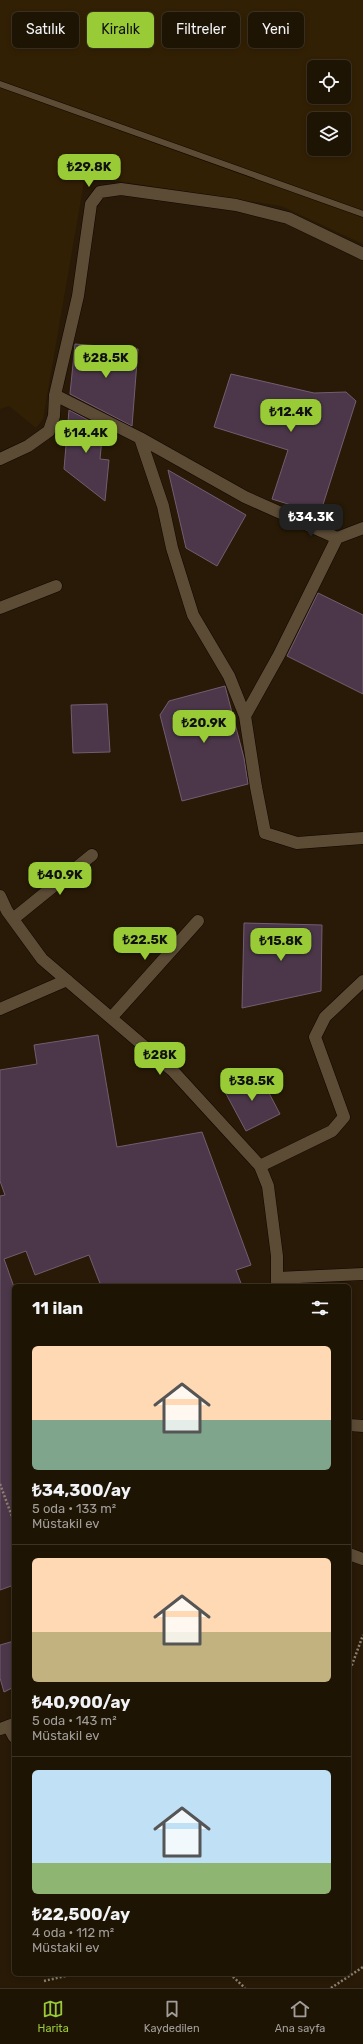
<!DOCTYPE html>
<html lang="tr">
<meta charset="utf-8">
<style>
:root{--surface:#1e1404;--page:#261d0e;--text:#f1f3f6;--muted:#a19e9a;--line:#3c3326;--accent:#99cb36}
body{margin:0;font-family:Rubik,sans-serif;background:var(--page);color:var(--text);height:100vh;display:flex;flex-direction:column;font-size:15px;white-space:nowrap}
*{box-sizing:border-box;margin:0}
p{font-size:13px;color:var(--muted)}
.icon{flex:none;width:22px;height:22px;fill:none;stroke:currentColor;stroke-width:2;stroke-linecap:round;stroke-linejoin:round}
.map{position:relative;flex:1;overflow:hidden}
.details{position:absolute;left:12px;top:1284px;width:339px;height:692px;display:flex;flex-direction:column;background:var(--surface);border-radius:6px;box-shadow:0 2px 6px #0003,0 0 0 1px var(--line)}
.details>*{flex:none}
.hud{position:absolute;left:12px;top:12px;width:339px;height:36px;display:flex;gap:8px}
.controls{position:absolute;left:307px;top:60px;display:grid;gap:8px}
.controls a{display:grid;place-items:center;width:44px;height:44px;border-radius:6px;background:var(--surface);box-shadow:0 2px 6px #0003,0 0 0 1px var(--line);font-size:20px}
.price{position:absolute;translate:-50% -34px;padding:0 9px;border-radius:8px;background:var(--accent);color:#111;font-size:13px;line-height:26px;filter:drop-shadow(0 1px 2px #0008)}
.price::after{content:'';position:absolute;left:50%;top:24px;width:12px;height:9px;margin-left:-6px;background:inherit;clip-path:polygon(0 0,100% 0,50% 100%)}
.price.selected{background:#222;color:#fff}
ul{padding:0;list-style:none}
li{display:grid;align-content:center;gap:8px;height:212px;padding:0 20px}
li+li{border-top:1px solid var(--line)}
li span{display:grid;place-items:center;height:124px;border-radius:6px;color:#555}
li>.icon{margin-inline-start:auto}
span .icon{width:72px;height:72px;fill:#fffc;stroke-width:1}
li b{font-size:17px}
h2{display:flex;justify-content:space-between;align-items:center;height:48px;padding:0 20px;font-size:17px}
.chip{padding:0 14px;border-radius:6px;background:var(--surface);box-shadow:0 2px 6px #0003,0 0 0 1px var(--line);font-size:14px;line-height:36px}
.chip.selected{background:var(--accent);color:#111}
.menu{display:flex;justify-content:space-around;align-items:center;height:56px;border-top:1px solid var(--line);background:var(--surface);font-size:11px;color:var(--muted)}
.menu a{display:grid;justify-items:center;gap:2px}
.menu .selected{color:var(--accent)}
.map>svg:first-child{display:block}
.built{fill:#322004;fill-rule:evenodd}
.building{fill:#4b3749;stroke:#725d70}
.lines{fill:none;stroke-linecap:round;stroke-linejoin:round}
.service-casing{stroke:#100500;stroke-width:7}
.minor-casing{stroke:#100500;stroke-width:13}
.path{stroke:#8c8070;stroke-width:2.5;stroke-dasharray:2 2;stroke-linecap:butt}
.service{stroke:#5c4c36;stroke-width:6}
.minor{stroke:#5c4c36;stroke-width:12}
</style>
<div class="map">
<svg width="363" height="1988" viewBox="0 0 363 1988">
<rect width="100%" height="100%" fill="#281a06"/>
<path class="built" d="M0 0H363V244L281 206 85 176 43 419 36 428 9 406 0 409ZM314 67H344V97H314ZM314 119H344V149H314Z"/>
<path class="building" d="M75 344 138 349 132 426 70 394Z
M231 374 314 393 346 392 356 401 320 514 272 499 288 450 214 427Z
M69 410 103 428 100 459 109 460 105 501 64 469Z
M168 470 246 515 217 566 186 548Z
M318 593 363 615V694L287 656Z
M225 686 244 758 248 784 182 801 160 715 169 701Z
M107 704 110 752 73 753 71 705Z
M244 923 322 925 321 991 242 1008Z
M98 1035 117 1147 202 1132 251 1265 236 1270 242 1286H101L89 1255 35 1275 26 1251 4 1259 14 1287V1585L0 1590V1196L5 1195 0 1181V1070L37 1064 34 1045Z
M258 1072 280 1114 246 1131 224 1090Z
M14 1641V1687L4 1692 0 1678V1645Z"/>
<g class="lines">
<defs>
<path id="service" d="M0 84 363 214"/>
<path id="minor" d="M55 395 140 438 163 506 172 548 193 615 229 676 245 716 256 787 265 833 297 843 363 838
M140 438 245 497 337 538 279 655 245 716
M0 459 28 446 49 431 54 416 55 395 78 296 91 204 100 192 121 189 236 205 288 218 363 254
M337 538 363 528
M0 608 56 586
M0 896 7 911 42 959 173 1071 260 1166 268 1186 277 1256V1286
M13 919 92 855
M0 1009 67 980
M111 1018 198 921
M260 1166 332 1131 344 1117 315 1037 325 1017 363 981
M277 1278 363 1274
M349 1425 363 1426
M349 1554 363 1559
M8 1726 14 1737
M0 1729 14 1724"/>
</defs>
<use href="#service" class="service-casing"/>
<use href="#minor" class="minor-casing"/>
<path class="path" d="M0 1484 14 1522
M349 1673 363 1635
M230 1974 245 1988
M44 1981 74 1974
M331 1988 363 1967"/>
<use href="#service" class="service"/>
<use href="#minor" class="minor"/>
</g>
</svg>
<div class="controls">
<a><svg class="icon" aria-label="locate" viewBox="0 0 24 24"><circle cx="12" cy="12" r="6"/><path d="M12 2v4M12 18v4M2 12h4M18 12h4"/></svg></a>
<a><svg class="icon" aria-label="layers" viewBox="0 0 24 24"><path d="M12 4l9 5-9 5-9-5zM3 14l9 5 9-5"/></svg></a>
</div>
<b class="price" style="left:89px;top:188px">₺29.8K</b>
<b class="price" style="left:106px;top:379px">₺28.5K</b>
<b class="price" style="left:291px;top:433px">₺12.4K</b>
<b class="price" style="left:86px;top:454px">₺14.4K</b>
<b class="price selected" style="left:311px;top:538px">₺34.3K</b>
<b class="price" style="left:204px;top:744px">₺20.9K</b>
<b class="price" style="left:60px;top:896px">₺40.9K</b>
<b class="price" style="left:145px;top:961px">₺22.5K</b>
<b class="price" style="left:281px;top:962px">₺15.8K</b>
<b class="price" style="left:160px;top:1076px">₺28K</b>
<b class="price" style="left:252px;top:1102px">₺38.5K</b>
<div class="hud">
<a class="chip">Satılık</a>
<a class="chip selected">Kiralık</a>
<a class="chip">Filtreler</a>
<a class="chip">Yeni</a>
</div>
<section class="details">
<h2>11 ilan<svg class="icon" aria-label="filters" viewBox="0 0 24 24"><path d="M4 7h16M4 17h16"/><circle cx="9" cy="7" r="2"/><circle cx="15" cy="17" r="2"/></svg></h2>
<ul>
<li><span style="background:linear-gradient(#ffd9b3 60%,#7fa58c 0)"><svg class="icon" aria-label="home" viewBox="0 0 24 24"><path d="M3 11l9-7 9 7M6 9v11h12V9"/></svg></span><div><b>₺34,300/ay</b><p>5 oda · 133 m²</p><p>Müstakil ev</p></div></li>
<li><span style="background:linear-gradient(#ffd9b3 60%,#c2b280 0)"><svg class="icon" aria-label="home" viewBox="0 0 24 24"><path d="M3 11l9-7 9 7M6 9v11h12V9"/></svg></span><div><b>₺40,900/ay</b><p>5 oda · 143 m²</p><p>Müstakil ev</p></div></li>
<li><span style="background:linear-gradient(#bfe0f5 75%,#8fb573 0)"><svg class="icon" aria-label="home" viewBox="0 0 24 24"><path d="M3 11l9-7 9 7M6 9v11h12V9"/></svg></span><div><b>₺22,500/ay</b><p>4 oda · 112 m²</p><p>Müstakil ev</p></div></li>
</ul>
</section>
</div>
<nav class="menu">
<a class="selected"><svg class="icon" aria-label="map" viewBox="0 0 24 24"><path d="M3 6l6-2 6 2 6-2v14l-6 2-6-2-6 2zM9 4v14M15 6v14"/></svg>Harita</a>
<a><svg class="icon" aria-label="saved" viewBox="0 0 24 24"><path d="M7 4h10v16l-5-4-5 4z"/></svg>Kaydedilen</a>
<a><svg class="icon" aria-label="home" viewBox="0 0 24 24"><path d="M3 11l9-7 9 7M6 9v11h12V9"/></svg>Ana sayfa</a>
</nav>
